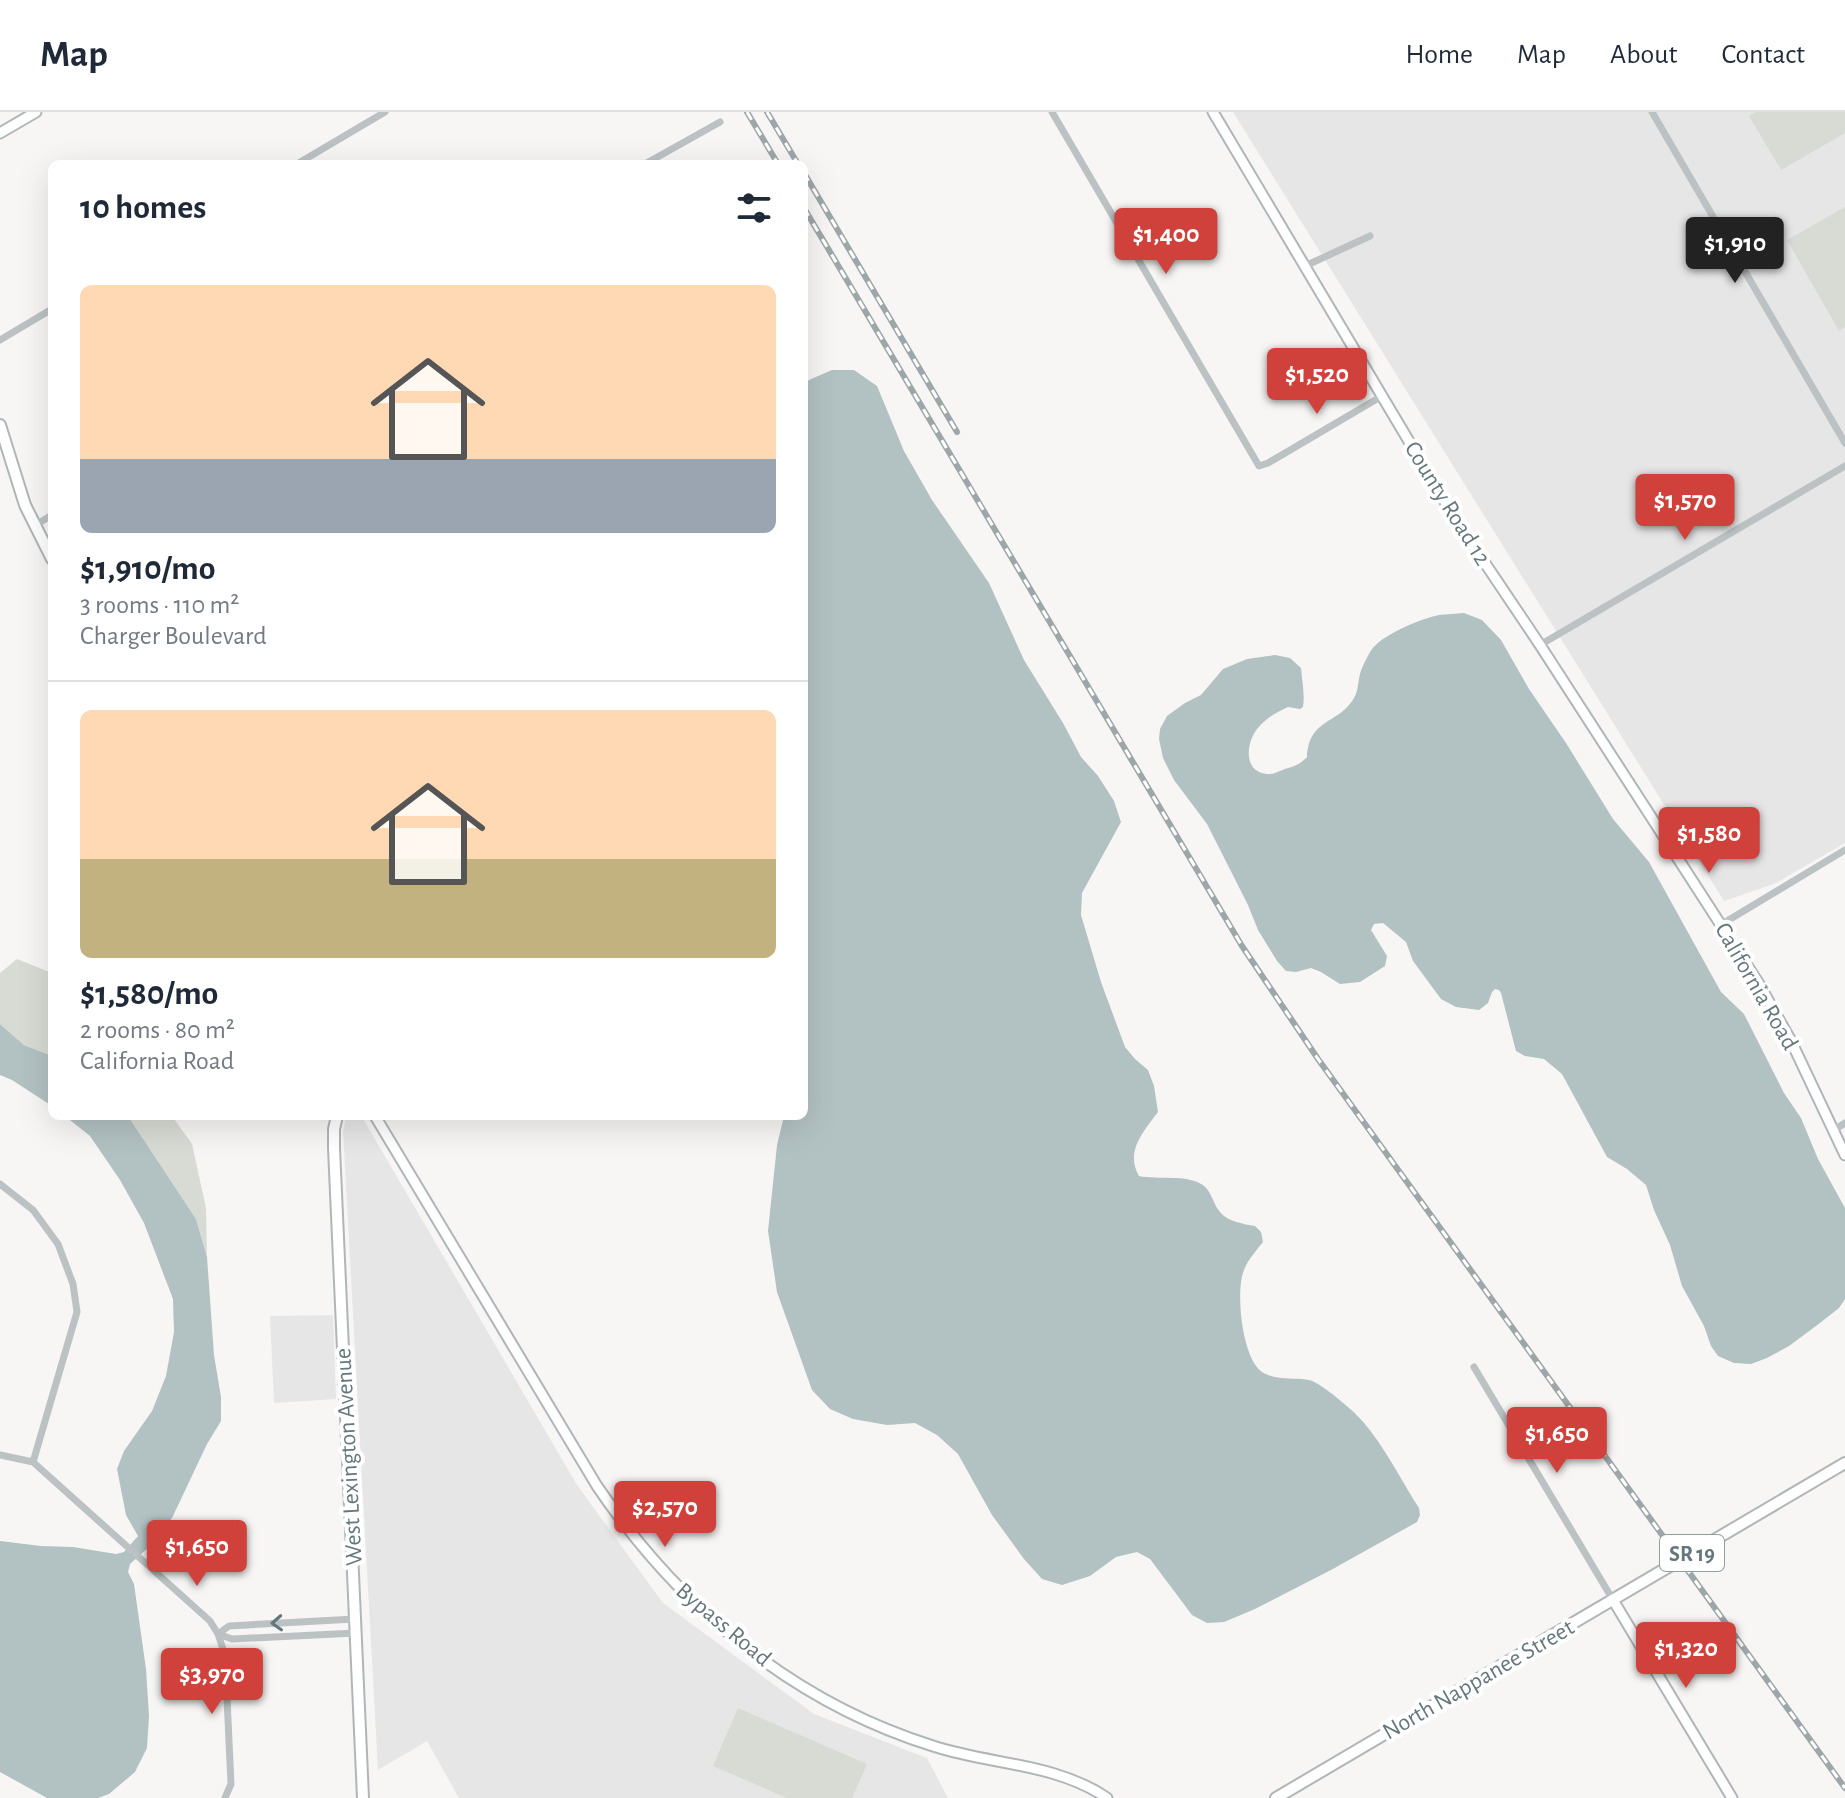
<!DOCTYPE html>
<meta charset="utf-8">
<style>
:root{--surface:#fff;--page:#f6f6f7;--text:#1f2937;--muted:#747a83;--line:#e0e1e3;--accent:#d0413c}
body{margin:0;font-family:"Alegreya Sans",sans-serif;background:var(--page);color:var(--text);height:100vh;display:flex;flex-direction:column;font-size:30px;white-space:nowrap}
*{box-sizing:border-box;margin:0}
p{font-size:26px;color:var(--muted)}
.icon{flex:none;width:44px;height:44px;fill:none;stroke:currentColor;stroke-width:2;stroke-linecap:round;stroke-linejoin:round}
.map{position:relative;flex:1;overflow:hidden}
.sheet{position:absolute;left:48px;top:48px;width:760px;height:960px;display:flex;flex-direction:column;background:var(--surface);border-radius:12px;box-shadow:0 8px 32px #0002}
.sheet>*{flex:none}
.price{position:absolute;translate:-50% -68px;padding:0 18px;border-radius:8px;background:var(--accent);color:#fff;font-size:26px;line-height:52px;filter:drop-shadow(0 2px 4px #0008)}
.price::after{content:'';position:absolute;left:50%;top:48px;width:24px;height:18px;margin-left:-12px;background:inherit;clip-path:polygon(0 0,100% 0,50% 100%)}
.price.on{background:#222;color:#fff}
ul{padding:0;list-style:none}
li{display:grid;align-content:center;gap:16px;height:424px;padding:0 32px}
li+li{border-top:2px solid var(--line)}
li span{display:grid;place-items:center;height:248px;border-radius:12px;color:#555}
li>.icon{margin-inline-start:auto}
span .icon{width:144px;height:144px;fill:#fffc;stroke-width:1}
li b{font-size:34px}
h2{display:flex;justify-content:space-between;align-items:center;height:96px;padding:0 32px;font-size:34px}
header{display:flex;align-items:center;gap:48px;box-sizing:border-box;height:112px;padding:0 40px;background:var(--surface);border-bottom:2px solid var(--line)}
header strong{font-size:38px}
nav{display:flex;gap:44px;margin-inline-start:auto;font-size:28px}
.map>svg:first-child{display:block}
.built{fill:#e5e6e5}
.green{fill:#d8dbd4}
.water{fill:#b2c1c2}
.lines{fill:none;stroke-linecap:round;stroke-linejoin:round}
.secondary-casing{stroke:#afb6b9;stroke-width:13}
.primary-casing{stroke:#b0b6b8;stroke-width:14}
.street{stroke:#bcc2c4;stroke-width:7}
.secondary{stroke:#fff;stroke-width:9}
.primary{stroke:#fff;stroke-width:10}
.rail-casing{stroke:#9da6a8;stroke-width:6}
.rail{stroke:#fff;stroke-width:3;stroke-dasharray:9;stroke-linecap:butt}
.oneway{stroke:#65777c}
.labels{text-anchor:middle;stroke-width:8;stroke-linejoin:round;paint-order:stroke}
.shield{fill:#fff;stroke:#93a0a3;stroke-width:2}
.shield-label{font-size:22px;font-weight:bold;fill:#65777c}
.street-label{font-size:24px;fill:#65777c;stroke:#fff}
</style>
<header>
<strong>Map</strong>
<nav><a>Home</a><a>Map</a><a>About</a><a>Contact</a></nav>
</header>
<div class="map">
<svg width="1845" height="1686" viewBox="0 0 1845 1686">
<rect width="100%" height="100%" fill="#f7f6f5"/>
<path class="built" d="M1233 0H1845V731L1774 772 1724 789Z
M346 1004 362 1005 577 1373 663 1491 814 1602 927 1646 948 1686H459L427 1629 378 1658 343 1019Z
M333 1203 336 1287 274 1291 270 1204Z"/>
<path class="green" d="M1756 0H1845V21L1781 58 1749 4Z
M1845 95V215L1839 219 1787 128Z
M17 847 52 861V944L24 933 0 912V861Z
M128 1004H172L192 1032 206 1096 207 1145 196 1107Z
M738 1596 867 1652 852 1686H787L713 1654Z"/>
<path class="water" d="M832 258H854L877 274 904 339 932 388 989 471 1024 548 1063 611 1081 645 1098 664 1114 689 1121 710 1082 781 1081 803 1101 870 1125 935 1135 947 1148 958 1154 974 1158 1000C1143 1020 1125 1040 1139 1064 1159 1068 1186 1062 1203 1073 1212 1080 1213 1092 1220 1100 1228 1110 1244 1112 1255 1114L1261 1120 1263 1130C1256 1139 1246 1150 1243 1161 1236 1182 1242 1246 1262 1260 1276 1269 1294 1265 1309 1268 1319 1270 1341 1289 1349 1296 1377 1319 1399 1365 1419 1396L1420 1403 1417 1410 1331 1458 1255 1497 1224 1510 1207 1511 1192 1503 1150 1447 1137 1440 1116 1445 1090 1464 1062 1473 1042 1467 1024 1447 992 1403 958 1342 937 1323 915 1311 887 1313 853 1307 830 1297 812 1278 777 1180 768 1119 777 1033 784 1004H804V273L809 268Z
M1464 501 1482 508 1501 528 1529 577 1566 631 1613 707 1649 750 1721 880 1744 902 1784 981 1801 1006 1818 1047 1845 1096V1187L1839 1196 1816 1214 1789 1234 1767 1246 1751 1252 1734 1251 1718 1244 1711 1234 1704 1214 1682 1174 1670 1133 1654 1098 1646 1073 1627 1057 1607 1045 1562 962 1544 947 1525 944 1516 939 1501 881 1499 878 1495 877 1492 880 1488 891 1479 898 1456 895 1441 887 1413 849 1406 830 1383 811 1374 812 1371 818 1387 844 1385 854 1360 870 1340 872 1321 860 1311 856 1296 860 1286 859 1277 849 1258 818 1248 793 1207 712 1174 668 1163 646 1159 627 1160 617 1167 604 1185 591 1201 583 1223 557 1247 547 1275 543 1290 546 1301 556C1302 569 1305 583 1303 595L1300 597 1288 595C1277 600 1266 606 1257 617 1246 631 1243 660 1267 662 1273 663 1279 659 1285 657 1295 654 1299 653 1307 645 1309 606 1338 613 1354 586 1358 580 1358 570 1360 562 1362 555 1366 547 1370 540 1380 523 1420 507 1439 503 1447 502 1456 502 1464 501Z
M0 912 24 933 52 944V994L12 968 0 963Z
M65 1004H128L196 1107 207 1145 214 1243 221 1285V1309L207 1332 173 1404 159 1426 130 1452 128 1460 134 1472 146 1557 149 1604 147 1636 135 1660 109 1682 98 1686H47L0 1660V1429L41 1434 73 1435 116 1442 124 1440 138 1424 126 1403 117 1357 124 1339 152 1299 166 1264 174 1220 173 1187 144 1111 120 1068 90 1024Z"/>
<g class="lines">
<defs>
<path id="secondary" d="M1213 0 1454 405 1540 533 1759 872 1791 929 1845 1043
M0 21 36 0
M375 1004 597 1374C679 1495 792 1590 933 1634 991 1653 1056 1651 1107 1686
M1613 1488 1732 1686"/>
<path id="primary" d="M0 313 25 393 52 447
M337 1004 334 1017V1036L363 1686
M1276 1686 1845 1351"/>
</defs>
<use href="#secondary" class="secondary-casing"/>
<use href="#primary" class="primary-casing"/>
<path class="street" d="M1052 0 1259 354 1268 351 1382 284
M1652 0 1845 331
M297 52 385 0
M645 52 720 10
M1305 154 1370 124
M0 228 52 197
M34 414 52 403
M1540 533 1845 354
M1722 812 1845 738
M1834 1018 1845 1011
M0 1072 33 1098 58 1132 73 1172 77 1200 33 1350
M1474 1255 1613 1488
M0 1343 33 1350 210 1509 218 1522 225 1543 231 1672 225 1686
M355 1507 229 1514 218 1522 232 1527 356 1521"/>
<use href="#secondary" class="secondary"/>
<use href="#primary" class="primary"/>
<defs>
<path id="rail" d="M747 0 778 52
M767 0 798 52
M804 61 957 320
M804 96 1242 834 1318 947 1845 1676"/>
</defs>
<use href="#rail" class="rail-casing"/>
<use href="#rail" class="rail"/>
</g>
<defs><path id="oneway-chevron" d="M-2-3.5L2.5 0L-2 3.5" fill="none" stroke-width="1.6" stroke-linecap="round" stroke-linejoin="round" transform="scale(2)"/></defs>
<use class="oneway" href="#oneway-chevron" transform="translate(277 1511) rotate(177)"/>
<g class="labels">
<rect class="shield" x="1660" y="1423" width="64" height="36" rx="6"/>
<g class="shield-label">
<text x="1692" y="1449">SR 19</text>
</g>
<g class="street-label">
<text transform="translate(1448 391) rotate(58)" y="8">County Road 12</text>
<text transform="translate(1757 874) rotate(60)" y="8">California Road</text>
<text transform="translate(348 1345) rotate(-93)" y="8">West Lexington Avenue</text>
<text transform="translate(724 1512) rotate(40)" y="8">Bypass Road</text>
<text transform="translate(1478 1567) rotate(-30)" y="8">North Nappanee Street</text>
</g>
</g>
</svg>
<b class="price" style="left:1166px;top:164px">$1,400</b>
<b class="price on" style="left:1735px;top:173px">$1,910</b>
<b class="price" style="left:1317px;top:304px">$1,520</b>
<b class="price" style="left:1685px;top:430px">$1,570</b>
<b class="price" style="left:1709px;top:763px">$1,580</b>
<b class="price" style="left:1557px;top:1363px">$1,650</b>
<b class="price" style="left:665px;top:1437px">$2,570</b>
<b class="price" style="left:197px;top:1476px">$1,650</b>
<b class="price" style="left:1686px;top:1578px">$1,320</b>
<b class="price" style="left:212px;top:1604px">$3,970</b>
<section class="sheet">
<h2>10 homes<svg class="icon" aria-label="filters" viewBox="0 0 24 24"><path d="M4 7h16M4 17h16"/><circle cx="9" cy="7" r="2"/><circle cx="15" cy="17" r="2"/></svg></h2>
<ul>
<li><span style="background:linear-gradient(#ffd9b3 70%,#9aa5b1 0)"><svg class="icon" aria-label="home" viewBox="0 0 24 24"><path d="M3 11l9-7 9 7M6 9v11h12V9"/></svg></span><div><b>$1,910/mo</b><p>3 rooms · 110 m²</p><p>Charger Boulevard</p></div></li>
<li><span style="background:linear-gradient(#ffd9b3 60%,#c2b280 0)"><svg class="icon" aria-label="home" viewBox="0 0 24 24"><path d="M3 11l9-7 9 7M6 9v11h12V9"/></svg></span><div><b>$1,580/mo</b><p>2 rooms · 80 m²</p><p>California Road</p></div></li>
</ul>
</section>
</div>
